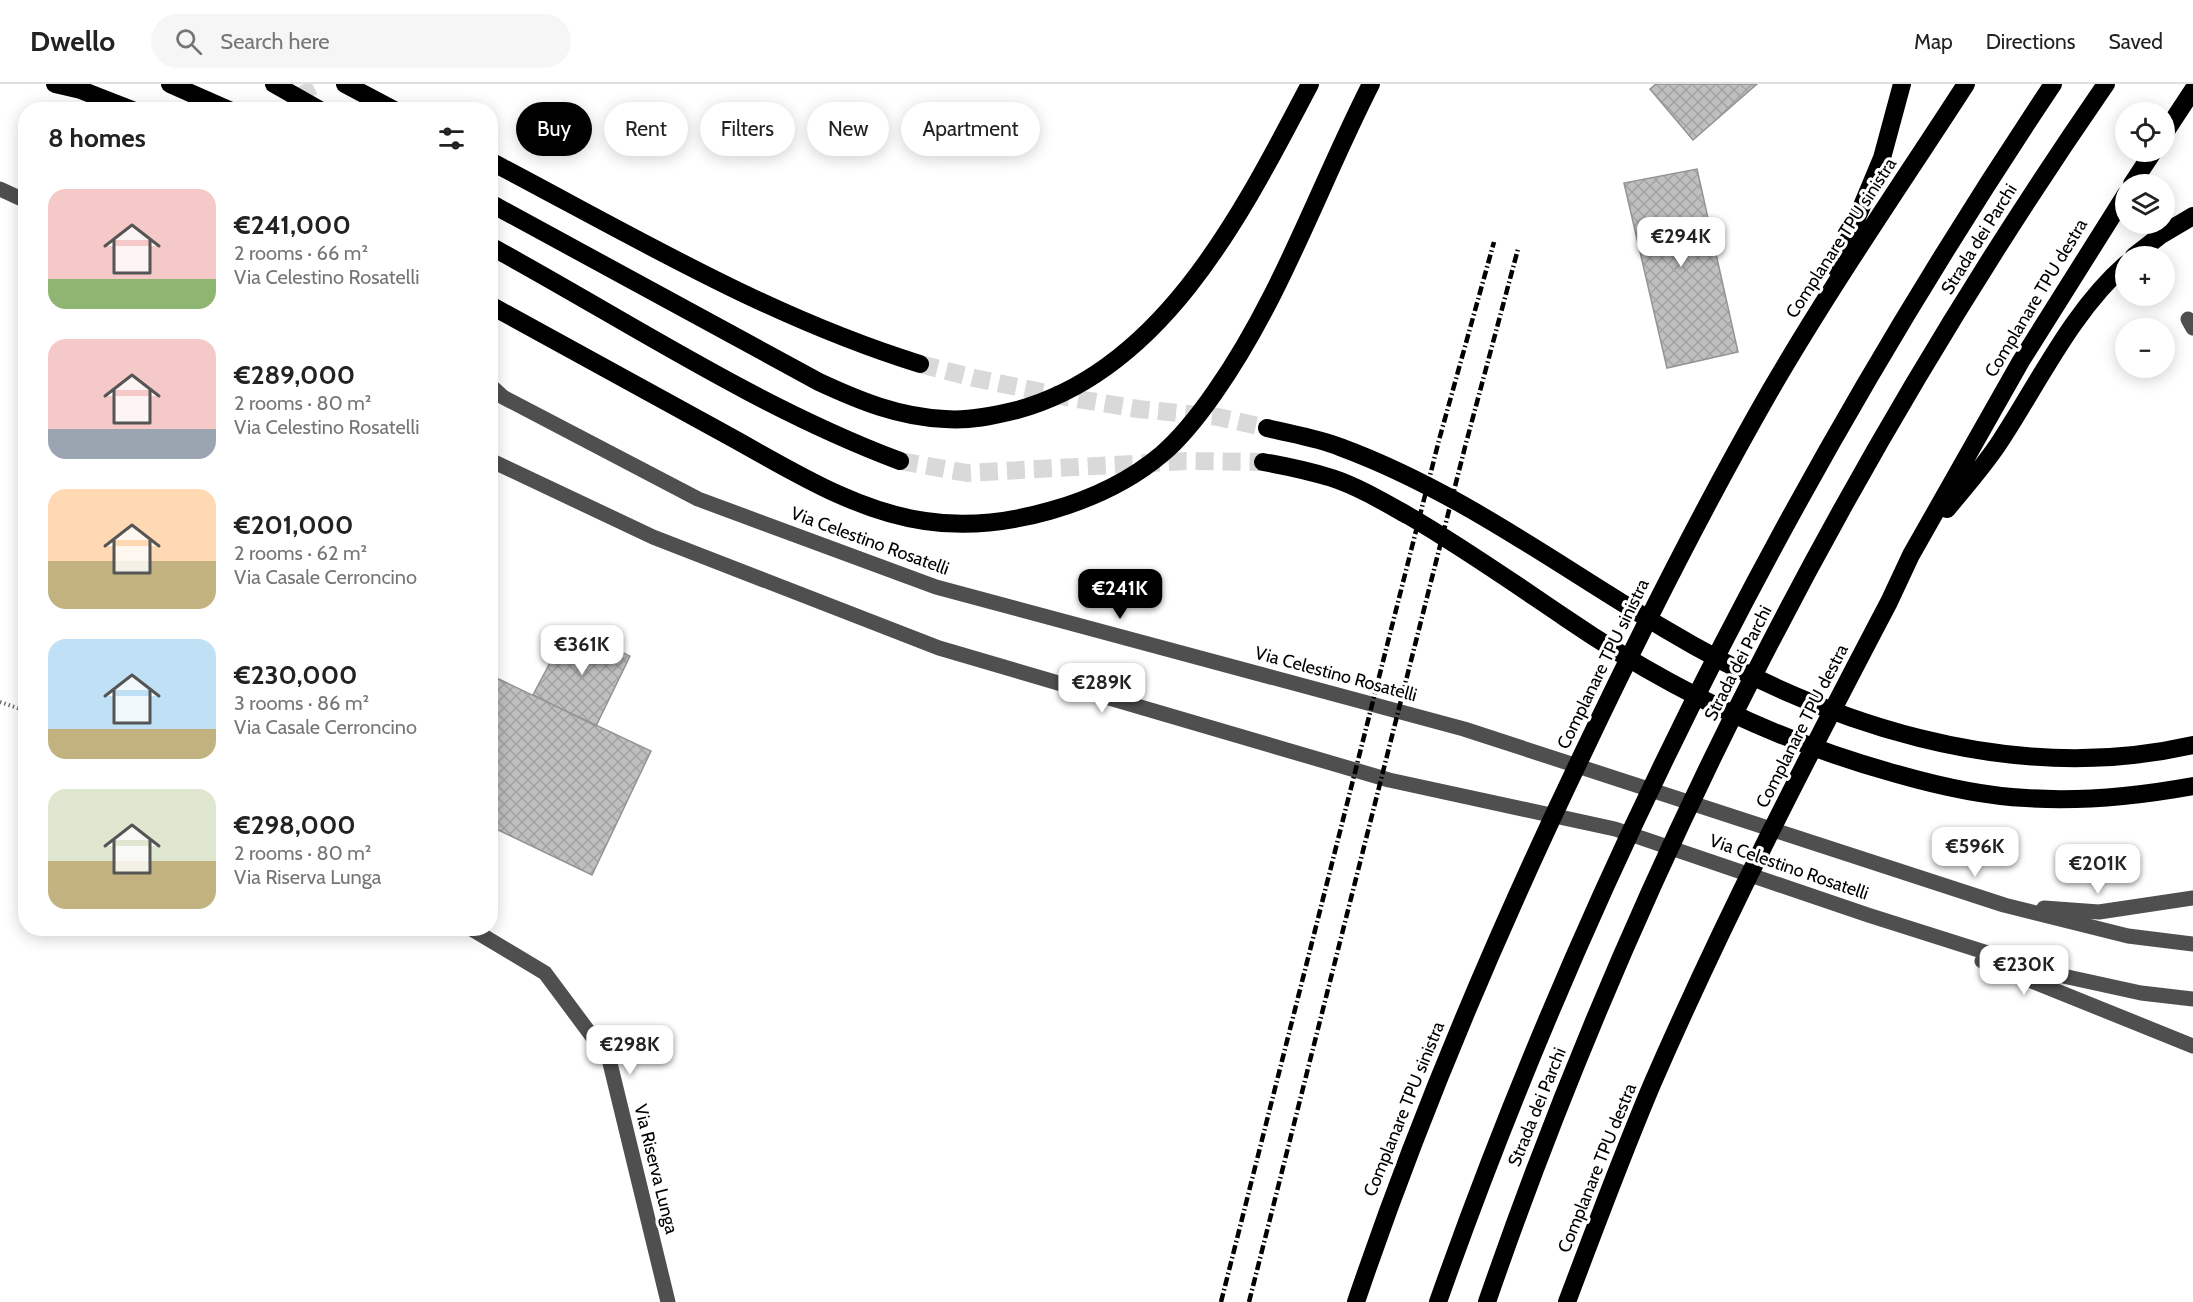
<!DOCTYPE html>
<meta charset="utf-8">
<style>
:root{--surface:#fff;--page:#f6f6f6;--text:#222;--muted:#767676;--line:#e0e0e0;--accent:#000}
body{margin:0;font-family:Cabin,sans-serif;background:var(--page);color:var(--text);height:100vh;display:flex;flex-direction:column;font-size:22px;white-space:nowrap}
*{box-sizing:border-box;margin:0}
p{font-size:20px;color:var(--muted)}
.icon{flex:none;width:33px;height:33px;fill:none;stroke:currentColor;stroke-width:2;stroke-linecap:round;stroke-linejoin:round}
.map{position:relative;flex:1;overflow:hidden}
.details{position:absolute;left:18px;top:18px;width:480px;height:834px;display:flex;flex-direction:column;background:var(--surface);border-radius:24px;box-shadow:0 3px 15px #0003}
.details>*{flex:none}
.top-card{position:absolute;left:516px;top:18px;width:570px;height:54px;display:flex;gap:12px}
.controls{position:absolute;left:2115px;top:18px;display:grid;gap:12px}
.controls a{display:grid;place-items:center;width:60px;height:60px;border-radius:50%;background:var(--surface);box-shadow:0 3px 15px #0003;font-size:30px}
.price{position:absolute;translate:-50% -51px;padding:0 14px;border-radius:12px;background:#fff;color:#222;font-size:20px;line-height:39px;filter:drop-shadow(0 2px 3px #0008)}
.price::after{content:'';position:absolute;left:50%;top:36px;width:18px;height:14px;margin-left:-9px;background:inherit;clip-path:polygon(0 0,100% 0,50% 100%)}
.price.active{background:var(--accent);color:#fff}
ul{padding:0;list-style:none}
li{display:flex;align-items:center;gap:18px;height:150px;padding:0 30px}
li span{display:grid;place-items:center;flex:none;width:168px;height:120px;border-radius:18px;color:#555}
li>.icon{margin-inline-start:auto}
span .icon{width:72px;height:72px;fill:#fffc;stroke-width:1}
li b{font-size:26px}
h2{display:flex;justify-content:space-between;align-items:center;height:72px;padding:0 30px;font-size:26px}
.tag{padding:0 21px;border-radius:27px;background:var(--surface);box-shadow:0 3px 15px #0003;font-size:21px;line-height:54px}
.tag.active{background:var(--accent);color:#fff}
header{display:flex;align-items:center;gap:36px;box-sizing:border-box;height:84px;padding:0 30px;background:var(--surface);border-bottom:2px solid var(--line)}
header strong{font-size:28px}
nav{display:flex;gap:33px;margin-inline-start:auto;font-size:21px}
.search{width:420px;height:54px;background:var(--page);display:flex;align-items:center;gap:15px;box-sizing:border-box;padding:0 21px;border-radius:33px;color:var(--muted);font-size:22px}
.map>svg:first-child{display:block}
.building{fill:url(#building-cross-hatch);stroke:#939393;stroke-width:1.5}
.lines{fill:none;stroke-linecap:round;stroke-linejoin:round}
.minor-tunnel{stroke:#d9d9d9;stroke-width:15;stroke-dasharray:15 8;stroke-linecap:butt}
.highway-tunnel{stroke:#d9d9d9;stroke-width:18;stroke-dasharray:18 9;stroke-linecap:butt}
.path{stroke:#717171;stroke-width:4;stroke-dasharray:1.5 3;stroke-linecap:butt}
.minor{stroke:#4f4f4f;stroke-width:15}
.highway{stroke:#000;stroke-width:18}
.rail{stroke:#000;stroke-width:4.5;stroke-dasharray:9 3 1.5 3;stroke-linecap:butt}
.labels{text-anchor:middle;stroke-width:6;stroke-linejoin:round;paint-order:stroke}
.street-label{font-size:18px;fill:#000;stroke:#fff}
</style>
<header>
<strong>Dwello</strong>
<div class="search"><svg class="icon" aria-label="search" viewBox="0 0 24 24"><circle cx="10" cy="10" r="6"/><path d="M15 15l6 6"/></svg>Search here</div>
<nav><a>Map</a><a>Directions</a><a>Saved</a></nav>
</header>
<div class="map">
<svg width="2193" height="1218" viewBox="0 0 2193 1218">
<defs>
<pattern id="building-cross-hatch" width="8" height="8" patternUnits="userSpaceOnUse" patternTransform="scale(1.5)"><rect width="8" height="8" fill="#bfbfbf"/><path d="M0 0l8 8M0 8l8-8" fill="none" stroke="#a2a2a2"/></pattern>
</defs>
<rect width="100%" height="100%" fill="#fff"/>
<path class="building" d="M1656 0H1757L1693 56 1650 5Z
M1697 85 1738 268 1667 284 1624 99Z
M569 543 630 572 596 642 533 611Z
M490 591 651 667 592 791 490 742Z"/>
<g class="lines">
<path class="minor-tunnel" d="M304 0 317 26"/>
<path class="highway-tunnel" d="M920 280 974 294 1066 313 1138 325 1218 333 1267 344
M900 377 967 389 1186 377 1263 378"/>
<path class="path" d="M0 618 26 627"/>
<path class="minor" d="M0 105 26 117
M2188 235 2193 244
M490 301 503 313 698 415 936 503 1464 645 2004 821 2128 852 2193 860
M490 376 653 453 939 564 1389 696 1615 745 1868 831 2054 890 2141 909 2193 915
M2044 824 2099 828 2193 814
M470 844 545 889 609 975 668 1218
M1982 877 2193 962"/>
<path class="highway" d="M55 0 81 6 132 26
M170 0 229 26
M274 0 320 26
M345 0 394 26
M2164 50 2193 6
M490 77C631 151 768 233 920 280
M2132 100 2153 68
M490 119 819 298C860 317 899 333 945 335 969 337 993 332 1017 326 1165 286 1244 125 1310 0
M490 162C626 236 754 322 900 377
M2134 172 2161 151 2193 132
M1836 184 1882 74 1902 0
M490 221C569 265 648 308 727 351 789 385 854 427 925 437 1001 449 1103 420 1162 370 1182 353 1199 331 1215 308 1281 214 1319 102 1371 0
M1267 344C1291 350 1317 354 1340 363 1459 407 1557 481 1665 545 1822 639 2010 703 2193 661
M1263 378C1286 382 1309 387 1332 394 1359 403 1384 418 1409 432 1464 464 1515 500 1567 535 1668 604 1779 658 1897 690 1939 702 1982 712 2026 714 2083 718 2138 712 2193 702
M1947 425C1965 403 1985 381 2001 356 2039 298 2073 226 2126 180
M1356 1218C1420 1029 1498 846 1584 667 1642 545 1703 424 1770 307 1831 202 1900 102 1966 0
M1438 1218C1590 788 1800 379 2053 0
M1487 1218C1636 787 1847 375 2106 0
M1567 1218C1595 1144 1622 1071 1653 998 1724 835 1806 676 1889 518L1911 471 2021 277 2126 110"/>
<path class="rail" d="M1221 1218 1439 356 1494 158
M1249 1218 1465 363 1518 165"/>
</g>
<g class="labels">
<g class="street-label">
<text transform="translate(1841 154) rotate(-57)" y="6">Complanare TPU sinistra</text>
<text transform="translate(1979 155) rotate(-58)" y="6">Strada dei Parchi</text>
<text transform="translate(2036 214) rotate(-59)" y="6">Complanare TPU destra</text>
<text transform="translate(870 457) rotate(20)" y="6">Via Celestino Rosatelli</text>
<text transform="translate(1738 579) rotate(-63)" y="6">Strada dei Parchi</text>
<text transform="translate(1603 580) rotate(-64)" y="6">Complanare TPU sinistra</text>
<text transform="translate(1336 590) rotate(15)" y="6">Via Celestino Rosatelli</text>
<text transform="translate(1802 642) rotate(-63)" y="6">Complanare TPU destra</text>
<text transform="translate(1789 783) rotate(19)" y="6">Via Celestino Rosatelli</text>
<text transform="translate(1537 1023) rotate(-68)" y="6">Strada dei Parchi</text>
<text transform="translate(1404 1025) rotate(-68)" y="6">Complanare TPU sinistra</text>
<text transform="translate(1597 1084) rotate(-68)" y="6">Complanare TPU destra</text>
<text transform="translate(656 1085) rotate(76)" y="6">Via Riserva Lunga</text>
</g>
</g>
</svg>
<div class="controls">
<a><svg class="icon" aria-label="locate" viewBox="0 0 24 24"><circle cx="12" cy="12" r="6"/><path d="M12 2v4M12 18v4M2 12h4M18 12h4"/></svg></a>
<a><svg class="icon" aria-label="layers" viewBox="0 0 24 24"><path d="M12 4l9 5-9 5-9-5zM3 14l9 5 9-5"/></svg></a>
<a>+</a>
<a>−</a>
</div>
<b class="price" style="left:1681px;top:184px">€294K</b>
<b class="price active" style="left:1120px;top:536px">€241K</b>
<b class="price" style="left:582px;top:592px">€361K</b>
<b class="price" style="left:1102px;top:630px">€289K</b>
<b class="price" style="left:1975px;top:794px">€596K</b>
<b class="price" style="left:2098px;top:811px">€201K</b>
<b class="price" style="left:2024px;top:912px">€230K</b>
<b class="price" style="left:630px;top:992px">€298K</b>
<div class="top-card">
<a class="tag active">Buy</a>
<a class="tag">Rent</a>
<a class="tag">Filters</a>
<a class="tag">New</a>
<a class="tag">Apartment</a>
</div>
<section class="details">
<h2>8 homes<svg class="icon" aria-label="filters" viewBox="0 0 24 24"><path d="M4 7h16M4 17h16"/><circle cx="9" cy="7" r="2"/><circle cx="15" cy="17" r="2"/></svg></h2>
<ul>
<li><span style="background:linear-gradient(#f6c9c9 75%,#8fb573 0)"><svg class="icon" aria-label="home" viewBox="0 0 24 24"><path d="M3 11l9-7 9 7M6 9v11h12V9"/></svg></span><div><b>€241,000</b><p>2 rooms · 66 m²</p><p>Via Celestino Rosatelli</p></div></li>
<li><span style="background:linear-gradient(#f6c9c9 75%,#9aa5b1 0)"><svg class="icon" aria-label="home" viewBox="0 0 24 24"><path d="M3 11l9-7 9 7M6 9v11h12V9"/></svg></span><div><b>€289,000</b><p>2 rooms · 80 m²</p><p>Via Celestino Rosatelli</p></div></li>
<li><span style="background:linear-gradient(#ffd9b3 60%,#c2b280 0)"><svg class="icon" aria-label="home" viewBox="0 0 24 24"><path d="M3 11l9-7 9 7M6 9v11h12V9"/></svg></span><div><b>€201,000</b><p>2 rooms · 62 m²</p><p>Via Casale Cerroncino</p></div></li>
<li><span style="background:linear-gradient(#bfe0f5 75%,#c2b280 0)"><svg class="icon" aria-label="home" viewBox="0 0 24 24"><path d="M3 11l9-7 9 7M6 9v11h12V9"/></svg></span><div><b>€230,000</b><p>3 rooms · 86 m²</p><p>Via Casale Cerroncino</p></div></li>
<li><span style="background:linear-gradient(#dfe7d0 60%,#c2b280 0)"><svg class="icon" aria-label="home" viewBox="0 0 24 24"><path d="M3 11l9-7 9 7M6 9v11h12V9"/></svg></span><div><b>€298,000</b><p>2 rooms · 80 m²</p><p>Via Riserva Lunga</p></div></li>
</ul>
</section>
</div>
